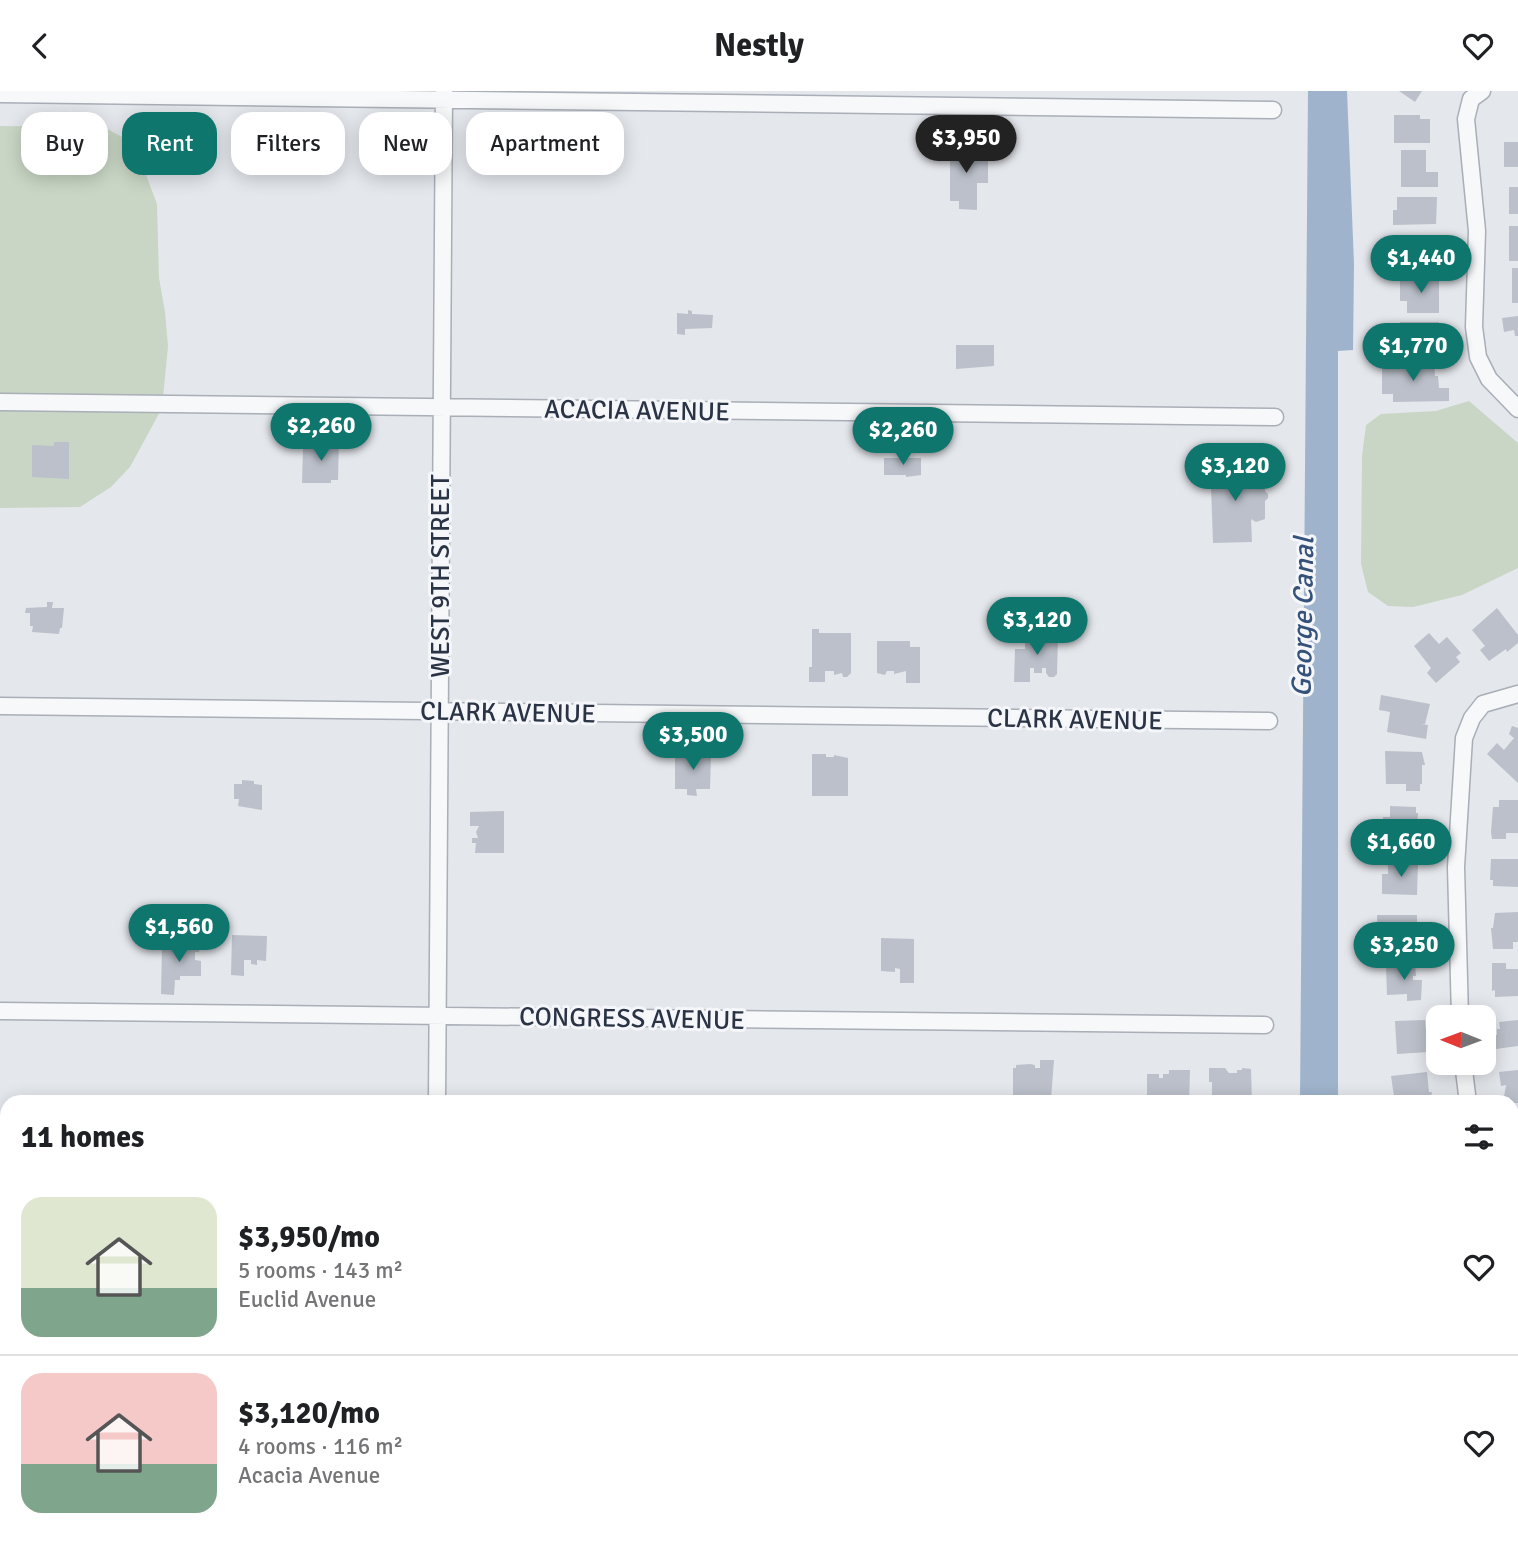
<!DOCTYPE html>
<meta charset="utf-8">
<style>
:root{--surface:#fff;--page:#f6f6f6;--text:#202124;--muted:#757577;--line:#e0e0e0;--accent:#0f766e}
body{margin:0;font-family:Signika,sans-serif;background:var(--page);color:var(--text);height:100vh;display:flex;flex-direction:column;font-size:26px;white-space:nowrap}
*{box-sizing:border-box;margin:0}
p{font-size:23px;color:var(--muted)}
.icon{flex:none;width:38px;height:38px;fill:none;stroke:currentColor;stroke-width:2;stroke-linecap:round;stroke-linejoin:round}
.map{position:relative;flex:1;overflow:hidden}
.panel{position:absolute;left:0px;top:1004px;width:1519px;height:450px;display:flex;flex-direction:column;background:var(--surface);border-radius:21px 21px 0 0;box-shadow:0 4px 18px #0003}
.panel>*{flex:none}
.top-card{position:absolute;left:21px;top:21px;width:700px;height:63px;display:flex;gap:14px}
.needle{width:46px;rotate:271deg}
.tools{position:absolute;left:1426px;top:914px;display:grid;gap:14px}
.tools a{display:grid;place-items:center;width:70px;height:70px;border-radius:14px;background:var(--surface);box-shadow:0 4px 18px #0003;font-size:35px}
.price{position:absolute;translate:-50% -60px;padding:0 16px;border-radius:24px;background:var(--accent);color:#fff;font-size:23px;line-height:46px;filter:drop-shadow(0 2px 4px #0008)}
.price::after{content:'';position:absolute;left:50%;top:42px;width:21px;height:16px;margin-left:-10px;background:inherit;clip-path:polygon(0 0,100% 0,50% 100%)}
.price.current{background:#222;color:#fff}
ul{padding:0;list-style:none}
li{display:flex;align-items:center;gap:21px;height:175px;padding:0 21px}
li+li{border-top:2px solid var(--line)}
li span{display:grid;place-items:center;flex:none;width:196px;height:140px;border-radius:21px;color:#555}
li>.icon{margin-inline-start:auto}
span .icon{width:84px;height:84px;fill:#fffc;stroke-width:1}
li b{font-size:30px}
h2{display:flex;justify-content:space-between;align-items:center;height:84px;padding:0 21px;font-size:30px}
.tag{padding:0 24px;border-radius:21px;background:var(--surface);box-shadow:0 4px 18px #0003;font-size:24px;line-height:63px}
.tag.current{background:var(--accent);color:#fff}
header{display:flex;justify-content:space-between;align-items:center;height:91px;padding:0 21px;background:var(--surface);font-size:32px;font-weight:700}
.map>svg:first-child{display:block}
.green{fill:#c9d6c5}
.water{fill:#9fb4cc}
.building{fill:#bbc0ca}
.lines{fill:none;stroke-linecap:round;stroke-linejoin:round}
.minor-casing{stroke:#a9aeb7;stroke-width:19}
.minor{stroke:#f7f8fa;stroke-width:16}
.labels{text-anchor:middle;stroke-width:6;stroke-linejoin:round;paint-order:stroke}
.street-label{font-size:26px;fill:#2b3445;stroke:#f4f6f9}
.water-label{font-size:28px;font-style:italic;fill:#34527a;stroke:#f4f6f9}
</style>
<header><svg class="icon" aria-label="back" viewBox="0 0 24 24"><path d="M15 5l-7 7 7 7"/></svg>Nestly<svg class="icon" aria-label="heart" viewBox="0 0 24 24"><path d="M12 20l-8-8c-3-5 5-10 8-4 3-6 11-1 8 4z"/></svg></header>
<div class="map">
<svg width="1518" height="1454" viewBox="0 0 1518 1454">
<rect width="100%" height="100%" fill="#e4e7ec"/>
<path class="green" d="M0 35 103 36 134 52 157 113 159 187 165 221 168 255 162 317 130 376 111 396 80 416 0 417Z
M1469 310 1518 352V477L1462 504 1413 516 1388 515 1368 501 1361 473 1362 365 1366 334 1381 323 1436 320Z
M974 1447H1189L1199 1454H971Z"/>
<path class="water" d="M1308 0H1347L1354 173 1353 259 1338 260V1012L1300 1011Z
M1512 1271H1518V1360L1512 1359Z"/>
<path class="building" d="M1399 0H1422L1415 11Z
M1394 24H1420V28H1430V52H1394Z
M476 43H510V46H514V56H511L510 81H486V59H476Z
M950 48H964V63H988V92H977V119L959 118V110H950Z
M1504 51H1518V76H1504Z
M1401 59H1426V81H1438V96H1401Z
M1509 96H1518V123H1509Z
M1397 106H1437L1436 133 1393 134V119H1397Z
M1509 135H1518V170H1509Z
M1407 145 1439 146 1437 180 1401 179V168L1406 169Z
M1512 177H1518V212H1512Z
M1400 188H1439V222H1407V210H1400Z
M688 219 692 220V223L713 224 712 237 685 238V244L677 243V222L688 223Z
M1518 225V245H1515L1514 239 1504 241 1502 227Z
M1400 231H1439V265H1400Z
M956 254H994V275L956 278Z
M1434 272 1435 285H1438L1439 297H1449V310L1393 311V303H1382V273Z
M325 347H339L338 389H331V392H302L303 357 325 356Z
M54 351H69V388L32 386V354L54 355Z
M1219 362 1225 363 1230 389H1251V382L1260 379 1265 382V400L1268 403V407L1265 410V428L1256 431 1251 428 1252 451 1213 452 1210 366Z
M884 367H921V384L906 386V384H884Z
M47 511H53L52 517H64L62 537H60L59 543 32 541 33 535H30V522H25L26 517 47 516Z
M1497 517 1518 544V552L1507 561 1506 558 1489 570 1480 559 1485 555 1472 539Z
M812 538H819V542H851V582L847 586H843L842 582 834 584V580H825V591H809V576H812Z
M1429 542 1439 553 1447 546 1461 562 1456 566 1460 571 1436 592 1427 582 1431 577 1414 555Z
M1025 543 1058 544 1057 583 1054 586H1049L1046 582V577H1042V582H1034V577H1030V591H1014L1015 558H1025Z
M877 550H910V556H920V592H906V580L894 583V580H887L885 584 877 582Z
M1381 604 1430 613 1425 633H1421L1428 634 1426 648 1387 641 1390 621 1379 619Z
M1512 635 1518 637V692L1487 663 1497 652 1504 659 1514 647 1509 643Z
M1385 660 1422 661 1425 674H1422V693H1420V700H1406V693H1386Z
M695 661H701V664H711L710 698H696L697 705 687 704V698H675V662L695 665Z
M812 663H826V666H834V664L848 667V705H812Z
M242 689 254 690V693L262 694V719L238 715 239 708H234V693H242Z
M1499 709H1518V742H1506V748H1492L1491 741 1493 716H1499Z
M1390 715 1416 716V722H1418L1416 750H1402V743L1383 741V726H1390Z
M504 720V762H475L476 752H472V747H478L476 741 479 735H470V721Z
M1491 768H1518V796L1493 795V789H1490Z
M1388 771H1418L1417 804 1382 803V783H1388Z
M1518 821V851H1513V858H1493L1491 837H1493L1495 822Z
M1377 824H1417V843H1414V857L1378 856Z
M232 844 267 845 266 870 257 869V874L251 873V869H244V885L231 884Z
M881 847 914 848V892H900V878L895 877V881L881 880Z
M177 849H200L199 861H195V869L201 870V885H180V889H175L174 904 161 903 162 855H177Z
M1492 872H1506V878H1518V905L1495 906V899L1492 900Z
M1415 874 1416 885H1413V889H1422L1421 909 1407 910V903L1387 904 1386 875Z
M1425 929 1428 961 1397 963 1395 930Z
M1518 929V955L1496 958 1495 944H1497V938H1500L1499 931Z
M1040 969H1054L1051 1008 1013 1007V977H1016V974L1030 973 1035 974V977H1040Z
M1209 977H1225L1229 982H1237V979H1242V977L1251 978 1252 1012H1212V991H1209Z
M1169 979H1190L1189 1012H1147V983H1159V987H1163V983H1169Z
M1518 979V1012H1512L1509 1006H1504L1506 994 1501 995 1499 981Z
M1427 981 1429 1001H1432L1430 1012H1390L1389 1005H1394L1391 985Z
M1518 1035V1068L1512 1069V1036Z
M12 1447H52V1454H12Z
M813 1447H834V1454H813Z
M1385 1447H1424L1426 1448 1422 1454H1395Z"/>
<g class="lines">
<defs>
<path id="minor" d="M1482 0 1471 8 1466 28 1477 140 1474 236 1478 266 1489 288 1518 318
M0 3 1273 19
M0 311 1275 326
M0 615 1269 630
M0 920 1265 934
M1460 926 1456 776 1464 647 1472 627 1483 613 1518 603
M1463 971 1468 1012
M437 1012 444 0
M1512 1130V1143
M0 1226H7
M434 1454V1447"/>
</defs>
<use href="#minor" class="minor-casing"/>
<use href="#minor" class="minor"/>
</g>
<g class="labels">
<g class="street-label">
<text transform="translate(637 319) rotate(1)" y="9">ACACIA AVENUE</text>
<text transform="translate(440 485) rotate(-90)" y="9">WEST 9TH STREET</text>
<text transform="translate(508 621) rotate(1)" y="9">CLARK AVENUE</text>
<text transform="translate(1075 628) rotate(1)" y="9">CLARK AVENUE</text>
<text transform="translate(632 927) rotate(1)" y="9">CONGRESS AVENUE</text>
</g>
<g class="water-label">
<text transform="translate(1302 526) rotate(-89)" y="10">George Canal</text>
</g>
</g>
</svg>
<div class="tools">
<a><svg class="needle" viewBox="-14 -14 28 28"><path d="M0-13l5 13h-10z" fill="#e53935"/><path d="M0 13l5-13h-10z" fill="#757577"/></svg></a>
</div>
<b class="price current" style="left:966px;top:84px">$3,950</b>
<b class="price" style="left:1421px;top:204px">$1,440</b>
<b class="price" style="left:1413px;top:292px">$1,770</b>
<b class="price" style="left:321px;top:372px">$2,260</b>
<b class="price" style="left:903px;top:376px">$2,260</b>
<b class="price" style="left:1235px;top:412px">$3,120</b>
<b class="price" style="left:1037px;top:566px">$3,120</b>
<b class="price" style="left:693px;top:681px">$3,500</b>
<b class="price" style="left:1401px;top:788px">$1,660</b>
<b class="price" style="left:179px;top:873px">$1,560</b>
<b class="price" style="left:1404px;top:891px">$3,250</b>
<div class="top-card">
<a class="tag">Buy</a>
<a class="tag current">Rent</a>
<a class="tag">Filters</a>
<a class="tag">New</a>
<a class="tag">Apartment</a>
</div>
<section class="panel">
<h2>11 homes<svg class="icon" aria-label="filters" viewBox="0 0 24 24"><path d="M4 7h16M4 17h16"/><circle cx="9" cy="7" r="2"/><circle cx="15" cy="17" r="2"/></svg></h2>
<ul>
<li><span style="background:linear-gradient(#dfe7d0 65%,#7fa58c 0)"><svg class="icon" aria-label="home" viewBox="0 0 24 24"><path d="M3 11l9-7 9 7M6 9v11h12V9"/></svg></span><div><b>$3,950/mo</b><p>5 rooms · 143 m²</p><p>Euclid Avenue</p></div><svg class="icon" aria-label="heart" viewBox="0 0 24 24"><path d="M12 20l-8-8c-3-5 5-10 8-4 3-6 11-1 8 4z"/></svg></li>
<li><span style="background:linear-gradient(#f6c9c9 65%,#7fa58c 0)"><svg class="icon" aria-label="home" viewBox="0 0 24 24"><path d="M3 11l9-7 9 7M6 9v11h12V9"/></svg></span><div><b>$3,120/mo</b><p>4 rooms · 116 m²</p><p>Acacia Avenue</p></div><svg class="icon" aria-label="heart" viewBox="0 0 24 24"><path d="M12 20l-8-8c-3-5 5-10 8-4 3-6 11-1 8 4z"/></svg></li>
</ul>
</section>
</div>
